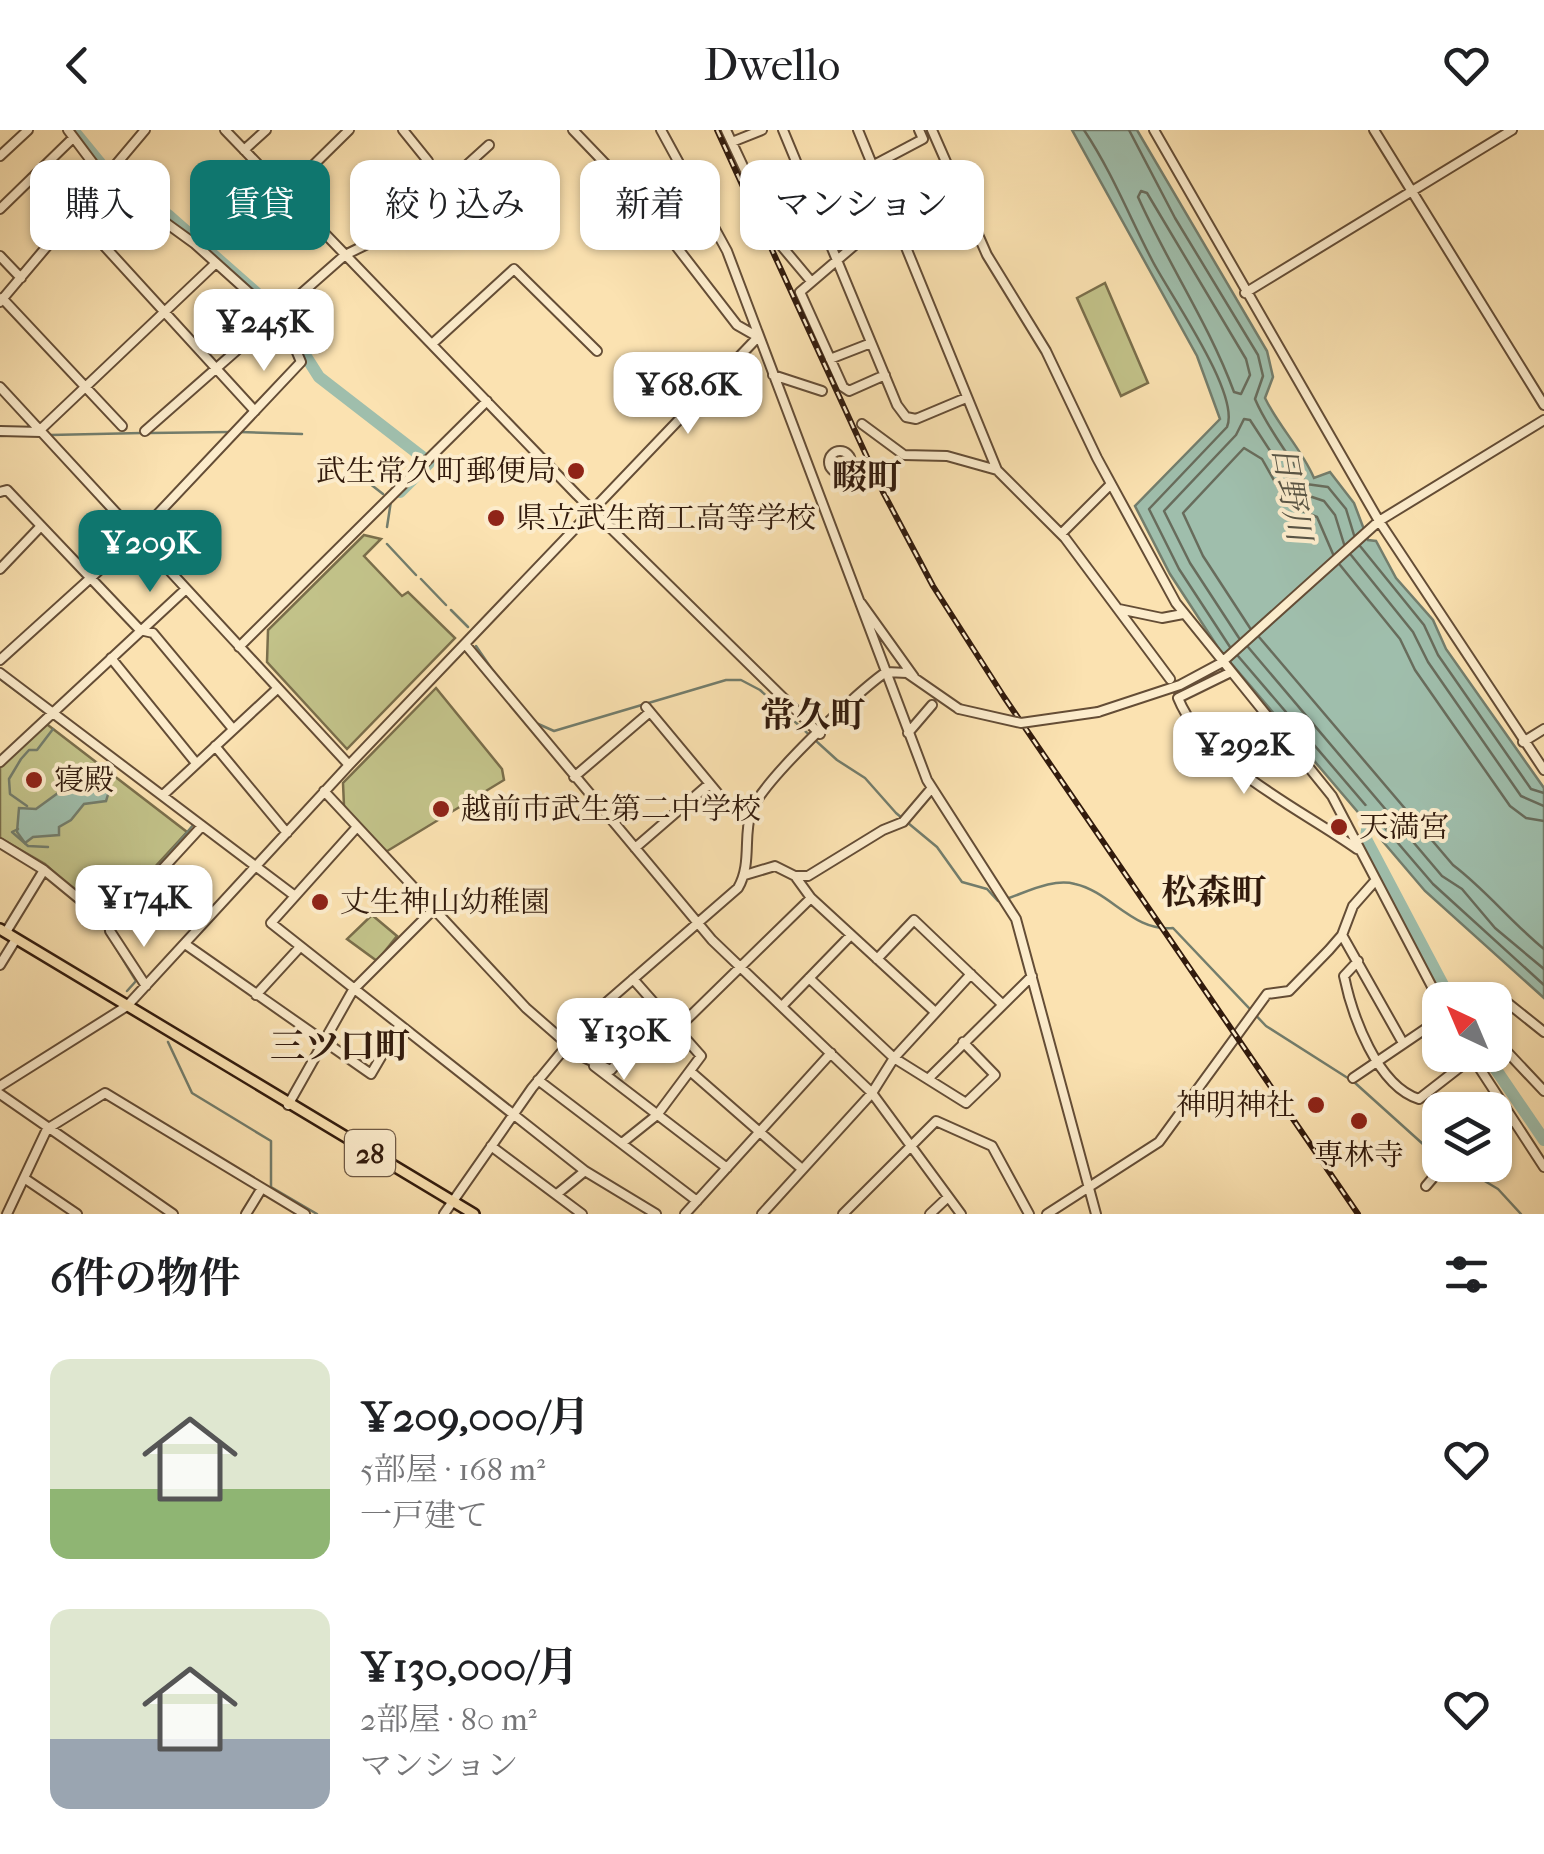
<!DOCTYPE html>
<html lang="ja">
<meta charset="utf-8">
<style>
:root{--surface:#fff;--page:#f2f2f2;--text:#202124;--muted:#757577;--accent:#0f766e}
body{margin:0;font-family:"IM FELL French Canon","Noto Serif JP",serif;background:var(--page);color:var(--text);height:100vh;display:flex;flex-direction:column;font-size:38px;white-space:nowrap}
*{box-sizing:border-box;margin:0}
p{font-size:32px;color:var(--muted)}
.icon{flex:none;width:55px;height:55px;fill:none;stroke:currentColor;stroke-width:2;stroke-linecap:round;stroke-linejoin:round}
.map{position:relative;height:1084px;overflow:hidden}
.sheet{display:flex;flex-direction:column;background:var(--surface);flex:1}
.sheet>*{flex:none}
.hud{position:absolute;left:30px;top:30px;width:1000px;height:90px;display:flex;gap:20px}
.needle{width:65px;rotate:316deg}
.controls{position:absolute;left:1422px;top:852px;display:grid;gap:20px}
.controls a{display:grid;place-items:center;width:90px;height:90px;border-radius:20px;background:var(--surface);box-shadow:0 2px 8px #0004;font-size:50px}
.price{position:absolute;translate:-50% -85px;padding:0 22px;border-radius:20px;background:#fff;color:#222;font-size:32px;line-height:65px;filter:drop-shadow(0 2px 5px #0008)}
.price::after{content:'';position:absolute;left:50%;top:60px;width:30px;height:22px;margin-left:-15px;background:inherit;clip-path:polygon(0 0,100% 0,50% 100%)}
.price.selected{background:var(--accent);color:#fff}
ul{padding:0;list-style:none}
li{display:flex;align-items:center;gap:30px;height:250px;padding:0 50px}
li span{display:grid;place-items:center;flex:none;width:280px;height:200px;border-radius:20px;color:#555}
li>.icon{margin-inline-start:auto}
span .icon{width:120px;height:120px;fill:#fffc;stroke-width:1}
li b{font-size:42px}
h2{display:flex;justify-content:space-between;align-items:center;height:120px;padding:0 50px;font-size:42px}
.chip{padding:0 35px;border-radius:20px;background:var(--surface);box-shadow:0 2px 8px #0004;font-size:35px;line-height:90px}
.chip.selected{background:var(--accent);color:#fff}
header{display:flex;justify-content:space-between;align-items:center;height:130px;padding:0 50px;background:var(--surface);font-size:45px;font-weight:600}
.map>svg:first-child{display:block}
.green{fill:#c2c289;stroke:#7a6e4b;stroke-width:2.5}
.water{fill:#9fbeac;stroke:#737d6c;stroke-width:2.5}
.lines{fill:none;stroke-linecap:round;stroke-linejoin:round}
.shore{stroke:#686c5c;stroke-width:2.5}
.stream{stroke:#737d6c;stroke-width:2.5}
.river{stroke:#9fbeac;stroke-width:12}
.minor-casing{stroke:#644d36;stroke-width:12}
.major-casing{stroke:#321b0d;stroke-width:14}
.minor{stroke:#fceccc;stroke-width:8}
.major{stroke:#fbe2b1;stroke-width:9}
.rail-casing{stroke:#321b0d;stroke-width:6}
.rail{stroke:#fceccc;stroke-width:2.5;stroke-dasharray:8;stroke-linecap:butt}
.minor-bridge-casing{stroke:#644d36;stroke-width:12;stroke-linecap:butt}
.minor-bridge{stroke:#fceccc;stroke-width:8}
.poi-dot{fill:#8f2418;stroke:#fceccc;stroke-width:4}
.labels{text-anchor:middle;stroke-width:8;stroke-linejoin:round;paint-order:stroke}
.shield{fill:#fceccc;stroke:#6f5a46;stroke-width:2.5}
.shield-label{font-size:28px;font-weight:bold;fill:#321b0d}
.poi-label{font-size:30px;fill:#321b0d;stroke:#fceccc;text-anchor:start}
.water-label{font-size:32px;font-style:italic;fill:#585445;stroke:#fceccc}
.quarter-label{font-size:35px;font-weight:bold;fill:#321b0d;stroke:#fceccc}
</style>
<header><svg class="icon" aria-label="back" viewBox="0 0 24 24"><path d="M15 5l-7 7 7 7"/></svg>Dwello<svg class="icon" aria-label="heart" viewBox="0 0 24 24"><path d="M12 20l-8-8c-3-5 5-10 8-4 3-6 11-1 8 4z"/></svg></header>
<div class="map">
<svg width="1544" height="1084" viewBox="0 0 1544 1084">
<rect width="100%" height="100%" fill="#fbe2b1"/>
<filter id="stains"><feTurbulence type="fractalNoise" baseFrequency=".002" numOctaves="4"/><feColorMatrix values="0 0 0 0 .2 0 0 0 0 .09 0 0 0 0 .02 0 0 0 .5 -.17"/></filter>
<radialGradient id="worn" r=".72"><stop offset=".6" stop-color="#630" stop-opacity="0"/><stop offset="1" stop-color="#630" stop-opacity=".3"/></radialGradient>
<path class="green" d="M1105 153 1148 253 1121 266 1077 168Z
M364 405 381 409 364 426 402 466 408 462 455 508 347 619 267 532 268 500Z
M436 558 502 639 504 650 384 723 344 676 343 653Z
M44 592 187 702 106 790 45 734 0 708V636Z
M372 785 397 806 377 831 347 809Z"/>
<path class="water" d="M1072 0H1137L1267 221 1273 247 1265 268C1279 297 1301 318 1314 348L1330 342 1354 373 1368 410 1376 411 1396 448 1433 490 1446 519 1544 658V868L1425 761 1219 519 1170 444 1135 376 1220 289 1197 226Z
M85 643 96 648 94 655H111L106 671 84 674 71 690 59 697V705L33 707 25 713 17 702 19 678 36 679 58 663 73 661 78 652 83 656 87 651Z"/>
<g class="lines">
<path class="shore" d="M1084 0C1112 42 1129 86 1152 130 1168 162 1241 264 1227 297L1149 379 1179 439 1230 517
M1129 0 1175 88 1258 225 1263 246 1255 269C1268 300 1290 325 1306 354L1328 357 1346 379 1354 405
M1141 61 1147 63 1246 229 1250 245 1241 264 1234 262C1209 194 1168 134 1138 67Z
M1360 416 1424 495 1438 525 1531 659 1544 663
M1351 425 1413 502 1428 532 1521 666 1544 676
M1340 435 1400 509 1415 540 1510 676 1526 688 1544 691
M1250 498 1203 426 1183 383 1244 318 1262 329 1288 375 1317 387 1333 424
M1259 507 1453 735C1486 760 1512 793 1544 819
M1239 508 1190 433 1164 381 1236 305 1244 289 1250 290 1297 362 1324 371 1335 385 1344 414
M1248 517 1442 746 1462 759 1495 798 1544 839
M1238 526 1433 754 1544 855"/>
<path class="stream" d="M239 302 302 304
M150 303 231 302
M50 305 142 303
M0 306 27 305
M332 324 383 364
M387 397 391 371
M387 414 416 445
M421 449 446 475
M451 480 468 497
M476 516 500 551
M0 549 194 694 105 800 136 851 127 861
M536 593 554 601 726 550H741L760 560 837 630 865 648 896 683 937 717 962 752 987 759 998 771
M27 676 10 664 9 649 21 629 29 620H37L53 599
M18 699 12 702 28 716 48 717
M1006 769C1027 762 1053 748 1075 754 1111 762 1133 802 1173 798L1266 896 1354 952 1424 1015 1440 1022
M168 912 192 963 271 1011V1057L317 1084
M1458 1035 1498 1059 1521 1084"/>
<path class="river" d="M73 0 105 39 168 85 277 181 319 247 425 329
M400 362 429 333
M1369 681 1366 709 1451 870
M1486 925 1544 1010"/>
<defs>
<path id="minor" d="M225 0 577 365 820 604
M661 0 727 121 927 650 1016 789 1096 1084
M726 0 779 113 810 150
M783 0 897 275 906 287 916 289 966 268
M858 0 997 340 1065 408 1170 549
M932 0 987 125 1046 221 1097 328 1176 473 1332 666 1440 872
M1154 0 1379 391 1544 640
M1374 0 1544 275
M732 12 762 0
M244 20 266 0
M0 26 28 0
M872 36 923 9 919 0
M285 63 349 0
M0 79 73 8
M75 84 255 281
M394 101 375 81 428 31 403 0
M0 126 21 148
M1245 163 1512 0
M2 168 122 296
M0 172 145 0
M432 214 514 139 597 221
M830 229 871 213
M773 245 822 261
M885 245 849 261 843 257 800 162 891 84
M0 257 349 635
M862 294 904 325 947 326 997 340
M40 300 216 133
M0 301 41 302
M145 301 345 125 394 101 489 15
M829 332a11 11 0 1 1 22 0a11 11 0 1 1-22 0Z
M0 362 7 360 140 500 153 503 233 599
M1061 404 1111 354
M0 439 41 396
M861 473 914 547
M1119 479 1162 488 1183 484
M465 514 712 810 872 963 961 1084
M239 517 487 271
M111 528 196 633
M0 530 137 406 301 232 288 201 275 186 195 114 104 48 68 0
M0 543 295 766
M1229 543 1178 568C1206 636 1298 677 1357 719
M646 577 725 672
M1098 582 1180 555 1221 533 1379 391 1544 290
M908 603 932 575
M1523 612 1544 599
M215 616 287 703
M0 632 186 459
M574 647 650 582
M324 661 526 878 581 926 611 940 662 882
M163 665 277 559
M357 697 271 793 585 1041 656 1084
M0 713 44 740 111 795 110 801 146 856
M635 718 709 654
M745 745 775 736 795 746H808L883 700 903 692 931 659
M795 746 811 768 934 881
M111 795 202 696
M6 802 44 740
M1342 805 1403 913
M185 814 371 944 398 898
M877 829 914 790 1002 874
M1358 831 1344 846C1352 885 1377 956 1419 969L1473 927
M0 835 16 809
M809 848 894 928 966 973 995 945 963 912
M256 865 300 817
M1470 870 1489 858 1544 902
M783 875 851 805
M677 899 811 768
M1495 909 1544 961
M1471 925 1544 1037
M594 936 727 1038
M690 941 802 1039
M929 948 1032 846
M1353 948 1440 889
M538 950 697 1071
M0 956 127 876 349 635 758 207 737 195 642 72 573 0
M0 964 173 1084
M288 975 353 860 432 781
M1495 1000 1513 990
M622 1013 657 985 701 926 633 849
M491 1016 582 1084
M24 1048 77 1084
M1426 1056 1444 1035
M557 1064 585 1041
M7 1084 47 999 105 963 305 1084
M246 1084 262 1058
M444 1084 532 958 593 884 738 758C752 734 743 707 751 682 761 652 858 561 886 542L907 543 959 579
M685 1084 831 923
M762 1084 872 963 894 928 971 844
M843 1084 936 991 992 1016 1029 1084
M930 1084 948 1067
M1047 1084 1159 1012 1267 864 1289 861 1329 820 1342 805 1353 776 1375 751"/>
<path id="major" d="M0 799 474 1084"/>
</defs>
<use href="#minor" class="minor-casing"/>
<use href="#major" class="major-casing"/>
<use href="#minor" class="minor"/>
<use href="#major" class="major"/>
<defs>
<path id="rail" d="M717 0 883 362 933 456 1004 567 1358 1084"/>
</defs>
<use href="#rail" class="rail-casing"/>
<use href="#rail" class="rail"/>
<defs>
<path id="minor-bridge" d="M959 579 1021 593 1098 582"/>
</defs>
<use href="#minor-bridge" class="minor-bridge-casing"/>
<use href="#minor-bridge" class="minor-bridge"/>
</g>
<g class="poi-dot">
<circle cx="576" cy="341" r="10"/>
<circle cx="496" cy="388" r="10"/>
<circle cx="34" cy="650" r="10"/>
<circle cx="441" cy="679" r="10"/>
<circle cx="1339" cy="697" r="10"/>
<circle cx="320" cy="772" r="10"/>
<circle cx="1316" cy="975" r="10"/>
<circle cx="1359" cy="991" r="10"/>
</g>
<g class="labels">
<rect class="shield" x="345" y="1000" width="50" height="46" rx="8"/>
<g class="shield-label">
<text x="370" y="1033">28</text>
</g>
<g class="poi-label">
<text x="556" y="351" text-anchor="end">武生常久町郵便局</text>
<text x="516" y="398">県立武生商工高等学校</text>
<text x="54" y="660">寝殿</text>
<text x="461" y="689">越前市武生第二中学校</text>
<text x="1359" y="707">天満宮</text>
<text x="340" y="782">丈生神山幼稚園</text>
<text x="1296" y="985" text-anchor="end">神明神社</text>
<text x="1359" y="1035" text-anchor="middle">専林寺</text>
</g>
<g class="water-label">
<text transform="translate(1292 363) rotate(80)" y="11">日野川</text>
</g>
<g class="quarter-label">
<text x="867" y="359">畷町</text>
<text x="813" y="597">常久町</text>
<text x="1214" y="774">松森町</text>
<text x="340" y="928">三ツ口町</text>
</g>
</g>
<rect width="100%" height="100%" filter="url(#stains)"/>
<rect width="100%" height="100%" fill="url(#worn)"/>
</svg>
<div class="controls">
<a><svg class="needle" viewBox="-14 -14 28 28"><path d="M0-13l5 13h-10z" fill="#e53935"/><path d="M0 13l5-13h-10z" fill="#757577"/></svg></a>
<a><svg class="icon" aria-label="layers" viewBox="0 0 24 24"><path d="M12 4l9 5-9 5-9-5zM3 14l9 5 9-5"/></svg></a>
</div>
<b class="price" style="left:264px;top:244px">¥245K</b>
<b class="price" style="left:688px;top:307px">¥68.6K</b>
<b class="price selected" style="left:150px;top:465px">¥209K</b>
<b class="price" style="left:1244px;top:667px">¥292K</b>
<b class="price" style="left:144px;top:820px">¥174K</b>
<b class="price" style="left:624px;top:953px">¥130K</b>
<div class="hud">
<a class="chip">購入</a>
<a class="chip selected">賃貸</a>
<a class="chip">絞り込み</a>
<a class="chip">新着</a>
<a class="chip">マンション</a>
</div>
</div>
<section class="sheet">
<h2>6件の物件<svg class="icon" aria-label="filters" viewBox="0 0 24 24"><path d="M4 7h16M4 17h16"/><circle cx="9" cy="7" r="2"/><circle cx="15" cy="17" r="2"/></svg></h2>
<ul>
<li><span style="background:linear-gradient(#dfe7d0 65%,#8fb573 0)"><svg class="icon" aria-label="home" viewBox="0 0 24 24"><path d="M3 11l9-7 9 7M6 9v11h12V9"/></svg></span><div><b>¥209,000/月</b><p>5部屋 · 168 m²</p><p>一戸建て</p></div><svg class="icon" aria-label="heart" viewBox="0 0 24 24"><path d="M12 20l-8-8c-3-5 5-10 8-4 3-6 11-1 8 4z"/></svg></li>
<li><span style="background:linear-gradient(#dfe7d0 65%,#9aa5b1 0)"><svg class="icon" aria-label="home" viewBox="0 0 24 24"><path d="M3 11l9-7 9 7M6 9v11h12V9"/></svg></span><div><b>¥130,000/月</b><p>2部屋 · 80 m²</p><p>マンション</p></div><svg class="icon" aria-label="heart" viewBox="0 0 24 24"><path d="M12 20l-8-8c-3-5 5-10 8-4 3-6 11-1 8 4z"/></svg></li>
</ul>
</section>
